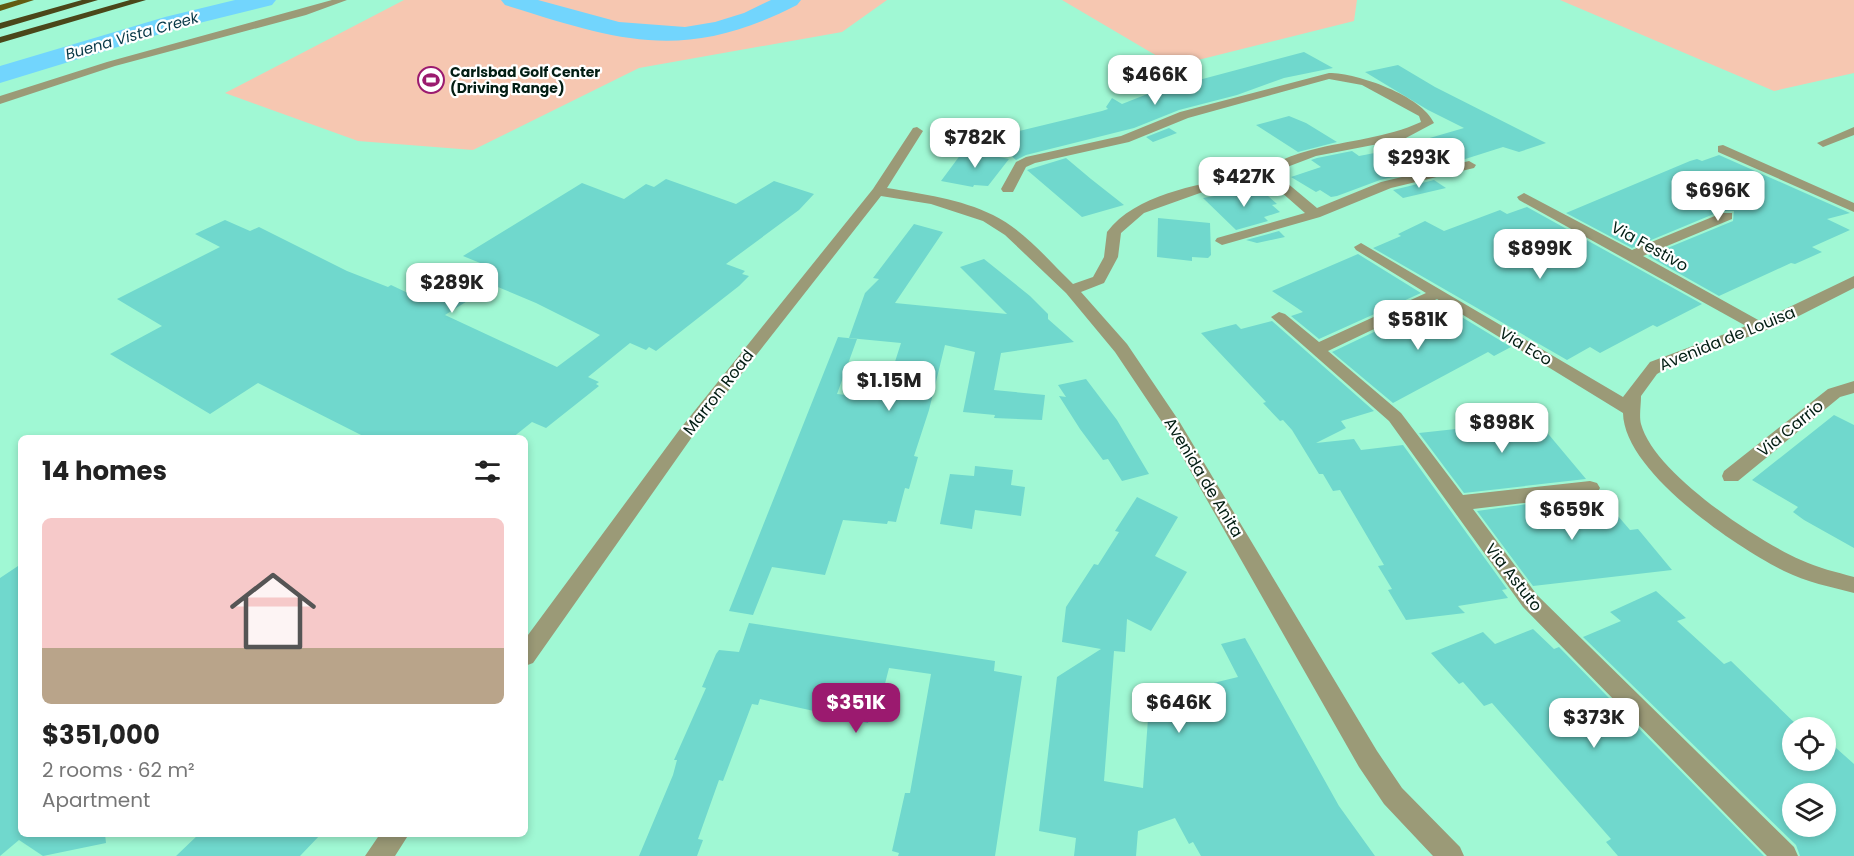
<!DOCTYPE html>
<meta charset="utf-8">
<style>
:root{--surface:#fff;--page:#f6f6f6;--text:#222;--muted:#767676;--line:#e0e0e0;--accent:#9b1a6f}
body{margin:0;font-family:Poppins,sans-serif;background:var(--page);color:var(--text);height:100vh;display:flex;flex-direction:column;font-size:22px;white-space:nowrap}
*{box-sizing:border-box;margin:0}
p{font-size:20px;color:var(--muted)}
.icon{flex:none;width:33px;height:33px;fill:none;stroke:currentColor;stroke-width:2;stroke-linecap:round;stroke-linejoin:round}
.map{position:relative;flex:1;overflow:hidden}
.panel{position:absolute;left:18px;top:435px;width:510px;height:402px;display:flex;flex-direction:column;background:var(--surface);border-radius:9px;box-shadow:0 3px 9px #0003}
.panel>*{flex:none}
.fabs{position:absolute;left:1782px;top:717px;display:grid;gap:12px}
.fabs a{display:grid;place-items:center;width:54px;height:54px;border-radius:50%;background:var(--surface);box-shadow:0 3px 9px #0003;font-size:30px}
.price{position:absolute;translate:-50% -51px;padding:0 14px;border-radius:12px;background:#fff;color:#222;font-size:20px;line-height:39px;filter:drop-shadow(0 2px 3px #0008)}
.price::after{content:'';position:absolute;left:50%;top:36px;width:18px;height:14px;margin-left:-9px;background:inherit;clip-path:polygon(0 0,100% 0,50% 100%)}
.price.current{background:var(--accent);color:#fff}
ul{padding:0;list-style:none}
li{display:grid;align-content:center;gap:12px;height:318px;padding:0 24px}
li+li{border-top:2px solid var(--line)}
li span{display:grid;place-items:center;height:186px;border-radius:9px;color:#555}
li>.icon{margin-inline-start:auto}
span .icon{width:108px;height:108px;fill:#fffc;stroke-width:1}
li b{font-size:26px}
h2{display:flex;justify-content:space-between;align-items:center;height:72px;padding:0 24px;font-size:26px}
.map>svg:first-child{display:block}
.green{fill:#f6c7b1}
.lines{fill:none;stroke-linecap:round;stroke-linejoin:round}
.river{fill:#72d5fd;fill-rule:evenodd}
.building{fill:#70d8cd;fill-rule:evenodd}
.minor{fill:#9b9a77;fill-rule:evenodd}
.major{fill:#625d12;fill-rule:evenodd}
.highway{fill:#4a471a;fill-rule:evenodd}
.labels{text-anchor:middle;stroke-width:4.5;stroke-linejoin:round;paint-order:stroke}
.far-poi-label{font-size:14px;font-weight:bold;fill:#021d13;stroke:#fff;text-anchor:start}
.far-water-label{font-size:15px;font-style:italic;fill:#073747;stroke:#fff}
.street-label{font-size:16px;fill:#021d13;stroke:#fff}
</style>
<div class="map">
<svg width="1854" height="856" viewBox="0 0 1854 856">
<rect width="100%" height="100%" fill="#a0f8d4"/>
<path class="green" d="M404 0H887L842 32 639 68 473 150 358 141 225 93Z
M1062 0H1357L1354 21 1174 66Z
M1560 0H1854V73L1774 91Z"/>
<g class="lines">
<path class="river" d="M235 0H276L272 5 183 27 0 83V66L165 17Z
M501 0H538L619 22 685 27 715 22 744 13 771 0H801L797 5C684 63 620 41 505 5Z"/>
</g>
<path class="building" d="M1304 52 1333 68 1284 78 1237 95 1179 110 1134 128 1026 155 1016 160 990 138 1102 111 1108 109 1106 107 1112 98 1122 104 1150 93Z
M1398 65 1435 87 1546 143 1519 152 1503 147 1459 161 1380 180 1337 196 1331 197 1320 190 1316 192 1291 177 1321 167 1311 160 1317 158 1352 151 1359 156 1385 151 1464 128 1428 110 1365 72Z
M1289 116 1306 123 1337 142 1298 152 1256 125Z
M1169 128 1177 133 1153 142 1146 137Z
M964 150 1009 159 988 186 974 185 973 187 941 181Z
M1719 155 1850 213 1827 219 1850 230 1812 247 1822 252 1795 264 1791 263 1719 296 1648 256 1733 221 1734 211H1721L1632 248 1566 213 1690 161 1697 159 1702 161Z
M1066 158 1091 179 1124 205 1082 217 1027 170Z
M666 179 736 204 774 181 814 194 799 210 726 264 745 271 742 274 749 276 739 286 656 351 649 347 646 350 630 343 588 377 599 382 596 384 599 386 546 428 532 422 512 438H367L258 383 210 414 110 354 162 326 117 299 220 247 195 234 225 220 250 231 259 227 347 271 388 287 391 285 427 302 485 265 463 256 582 183 624 199 646 184 654 187ZM493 285 536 303 600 335 557 367 445 315Z
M1434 180 1446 188 1403 198 1393 190Z
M1259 188 1277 204 1272 205 1280 212 1264 217 1268 221 1236 230 1203 198Z
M1527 207 1702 304 1657 327 1653 325 1600 353 1590 347 1567 360 1373 248 1401 236 1398 234 1425 221 1444 231 1500 210 1507 214Z
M1158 218 1210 223 1211 255 1208 258 1192 257V261L1157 257Z
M914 224 943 232 895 303 1007 314 960 267 984 259 1030 296 1048 314V319L1074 342 1001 353 994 390 1045 395 1042 420 994 418 995 415 963 412 975 352 945 345 929 410 914 456 918 457 909 489 905 488 896 522 888 521 887 524 843 520 825 575 772 567 753 615 729 611 838 337 857 339 837 394 883 399 901 343 849 338 865 293 879 279 873 278Z
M1279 231 1285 237 1257 243 1246 240Z
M1358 254 1421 293 1319 339 1291 316 1303 312 1272 291Z
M1437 302 1511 347 1494 356 1488 352 1393 403 1332 352Z
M1272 321 1374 411 1341 421 1346 428 1316 443 1354 439 1361 450 1403 445 1507 589 1502 590 1508 598 1458 606 1465 613 1406 620 1388 590 1392 589 1378 566 1384 565 1340 490 1333 491 1323 474H1319L1292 430 1283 420 1280 421 1263 403 1266 402 1201 333 1236 324 1241 329Z
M1086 379 1117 420 1149 474 1122 481 1108 459 1103 460 1080 429 1059 396 1066 397 1058 385Z
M1529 411 1586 479 1464 493 1419 433 1465 428 1463 425 1483 423 1481 420 1506 417 1503 414Z
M1834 415 1854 425V548L1804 520 1793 512 1798 507 1752 480Z
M975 466 1013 470 1011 485 1025 487 1021 516 975 510 972 529 940 524 950 474 974 476Z
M1599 494 1630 530 1638 529 1672 570 1533 586 1477 511Z
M1137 497 1178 517 1155 556 1187 572 1151 631 1127 619 1125 652 1114 651 1104 781 1143 788 1150 691 1168 694 1238 677 1221 644 1245 638 1339 806 1375 856H1201L1193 842 1189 844 1175 818 1138 831 1136 856H1074L1076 838 1039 831 1057 677 1101 649 1062 642 1066 607 1094 564 1098 565 1119 532 1115 531Z
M21 564V834H105L106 843 43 856 19 840 0 856V578Z
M1656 591 1686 618 1677 621 1724 664 1731 661 1800 728H1792V760H1826V739L1854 764V856H1800L1796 845 1583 637 1621 621 1610 612ZM1792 794H1826V826H1792Z
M749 623 995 661 994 671 1022 676 995 856H898L899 853 892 851 905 793H910L931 674 889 668 877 715 870 717 868 723 760 699 758 705 752 704 723 781 719 780 698 839 703 840 697 856H639L673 775 677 760H674L706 688 702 687 716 654 719 650 739 652Z
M1533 629 1554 649 1559 647 1764 856H1618L1606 842 1611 839 1492 703 1484 706 1463 682 1459 684 1431 653 1483 632 1495 644Z
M199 834H321L300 856H176Z"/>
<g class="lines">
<path class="minor" d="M332 0H347L306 15 115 66 0 104V96L107 62Z
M1329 73C1358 73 1422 96 1434 123L1404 139 1316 156 1274 172 1317 208 1381 182 1469 161 1476 165 1474 168 1391 188 1320 217 1222 245 1215 241 1217 238 1305 213 1263 176 1214 188 1144 213 1121 233 1118 257 1104 283 1081 292 1127 344 1179 421 1377 751 1402 788 1460 847 1464 856H1433L1384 804 1359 767 1166 428 1115 352 1066 293 1005 235 983 221 931 204 881 196 692 437 533 663 525 666V639L680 429 873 189 913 128 917 127 923 131 887 188C922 194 961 199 993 215 1024 230 1049 261 1073 284L1093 277 1104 257 1107 232C1136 194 1195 186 1238 176 1263 170 1286 156 1311 150 1349 140 1386 138 1421 122L1419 116 1362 85 1329 79 1188 118 1129 142 1035 163 1026 167 1013 192H1003L1001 189 1016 162 1026 157 1121 136 1180 112Z
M1854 127V135L1823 147 1817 143Z
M1723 145 1854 203V212L1718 152V146Z
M1524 193 1632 250 1722 213H1732V219L1643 256 1760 321 1854 276V288L1787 322 1669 367 1657 374 1641 396C1641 405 1639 416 1641 424 1654 473 1756 540 1801 560 1818 568 1836 572 1854 577V593C1831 587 1806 582 1784 571 1736 547 1624 472 1623 413L1437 299 1328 351 1401 413 1463 495 1590 481 1597 483 1600 488 1597 493 1590 495 1473 509 1537 595 1794 847 1798 856H1767L1523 607 1389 421 1271 317 1279 312 1285 314 1319 342 1426 293 1356 250 1354 247 1361 243 1623 397 1650 362 1746 326 1519 200 1517 197Z
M1854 381V393L1840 397 1738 481H1724L1722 476 1724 471 1828 389Z
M380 834H409L395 856H365Z"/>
<path class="major" d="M18 0H34L0 11V5Z"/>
<path class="highway" d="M82 0H98L0 29V23Z
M130 0H146L0 43V37Z"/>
</g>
<defs>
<symbol id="stadium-ring" viewBox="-11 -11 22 22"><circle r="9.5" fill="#fff" stroke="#9b1a6f" stroke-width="1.5"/><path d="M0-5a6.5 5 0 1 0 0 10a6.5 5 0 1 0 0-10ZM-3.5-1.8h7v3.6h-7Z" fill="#9b1a6f"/></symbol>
</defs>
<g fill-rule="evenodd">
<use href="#stadium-ring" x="416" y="65" width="30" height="30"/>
</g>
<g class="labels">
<g class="far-poi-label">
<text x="450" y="77">Carlsbad Golf Center<tspan x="450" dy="16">(Driving Range)</tspan></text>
</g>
<g class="far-water-label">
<text transform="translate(132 36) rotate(-16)" y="5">Buena Vista Creek</text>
</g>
<g class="street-label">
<text transform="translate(1650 246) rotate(29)" y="6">Via Festivo</text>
<text transform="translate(1727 338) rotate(-22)" y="6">Avenida de Louisa</text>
<text transform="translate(1526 346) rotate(31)" y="6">Via Eco</text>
<text transform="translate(718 392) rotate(-52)" y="6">Marron Road</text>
<text transform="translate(1790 428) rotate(-39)" y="6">Via Carrio</text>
<text transform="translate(1204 477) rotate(59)" y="6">Avenida de Anita</text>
<text transform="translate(1514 577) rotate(52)" y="6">Via Astuto</text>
</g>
</g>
</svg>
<div class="fabs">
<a><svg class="icon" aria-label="locate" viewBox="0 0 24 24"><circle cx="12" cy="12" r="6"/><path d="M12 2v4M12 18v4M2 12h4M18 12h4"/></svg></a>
<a><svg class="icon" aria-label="layers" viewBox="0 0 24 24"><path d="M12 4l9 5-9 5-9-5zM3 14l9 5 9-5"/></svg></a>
</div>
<b class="price" style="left:1155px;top:106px">$466K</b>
<b class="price" style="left:975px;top:169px">$782K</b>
<b class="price" style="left:1419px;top:189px">$293K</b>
<b class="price" style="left:1244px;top:208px">$427K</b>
<b class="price" style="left:1718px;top:222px">$696K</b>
<b class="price" style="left:1540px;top:280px">$899K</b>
<b class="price" style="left:452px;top:314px">$289K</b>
<b class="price" style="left:1418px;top:351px">$581K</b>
<b class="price" style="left:889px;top:412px">$1.15M</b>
<b class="price" style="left:1502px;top:454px">$898K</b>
<b class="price" style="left:1572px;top:541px">$659K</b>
<b class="price current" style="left:856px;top:734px">$351K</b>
<b class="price" style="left:1179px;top:734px">$646K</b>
<b class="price" style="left:1594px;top:749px">$373K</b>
<section class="panel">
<h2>14 homes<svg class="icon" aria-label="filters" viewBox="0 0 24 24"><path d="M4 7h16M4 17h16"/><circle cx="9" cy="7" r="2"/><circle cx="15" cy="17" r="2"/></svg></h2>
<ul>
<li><span style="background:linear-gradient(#f6c9c9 70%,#b9a48a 0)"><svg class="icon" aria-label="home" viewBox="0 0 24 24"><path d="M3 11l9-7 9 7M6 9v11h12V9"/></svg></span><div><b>$351,000</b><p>2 rooms · 62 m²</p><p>Apartment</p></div></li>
</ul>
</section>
</div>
